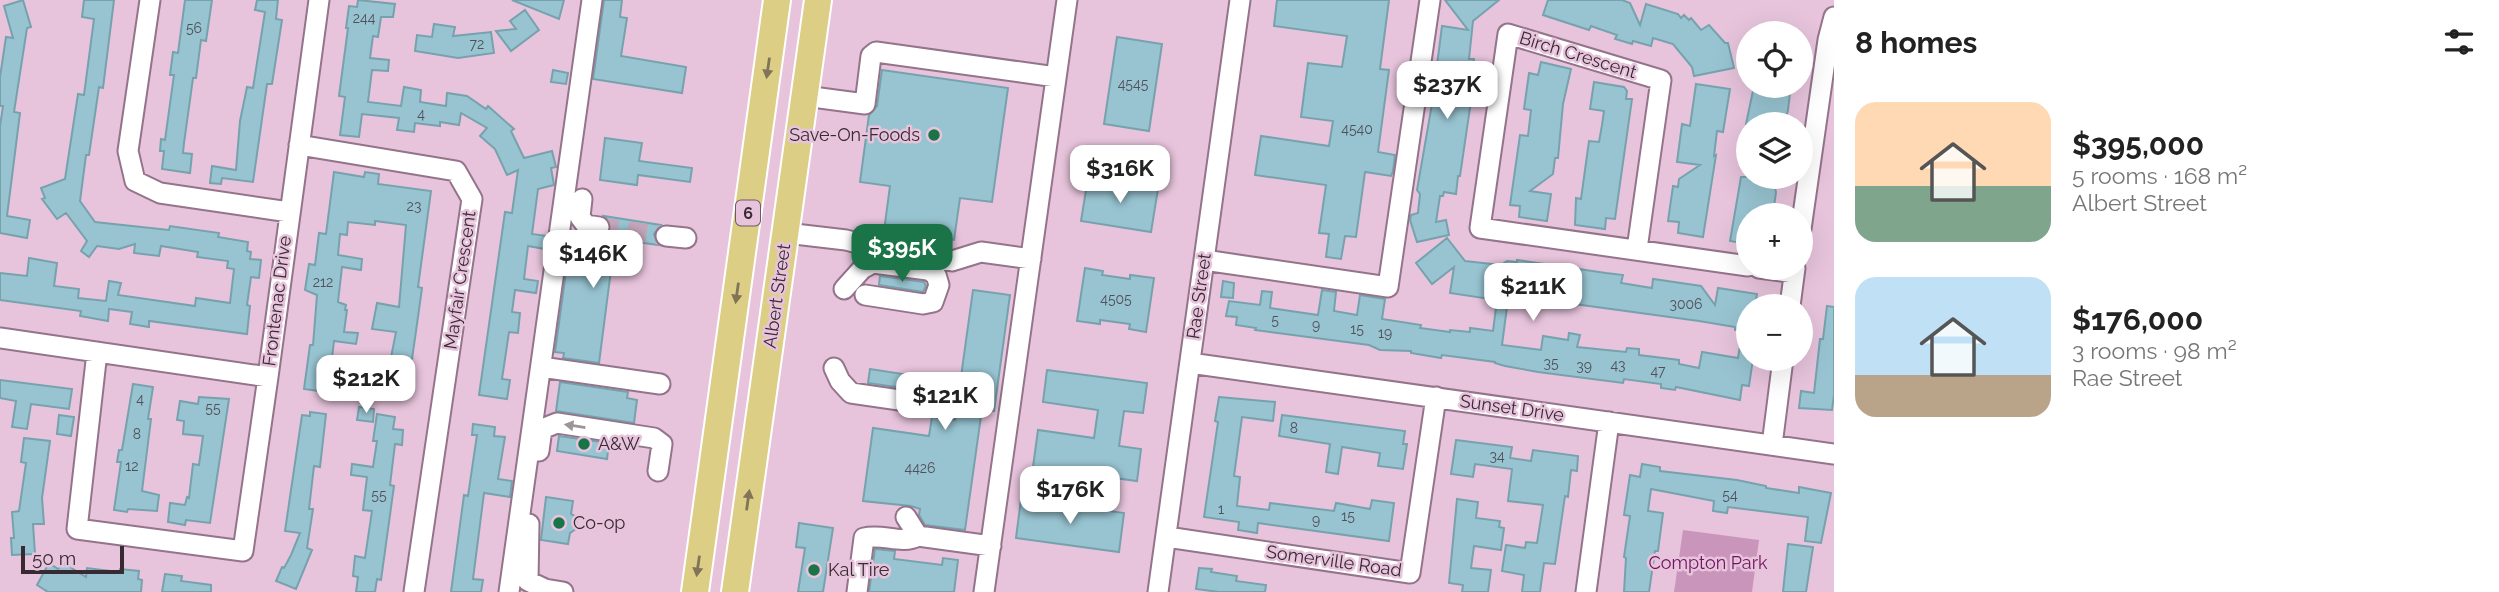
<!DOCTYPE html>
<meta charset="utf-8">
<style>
:root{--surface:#fff;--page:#f6f6f6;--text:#222;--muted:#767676;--accent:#1a7448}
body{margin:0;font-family:Raleway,sans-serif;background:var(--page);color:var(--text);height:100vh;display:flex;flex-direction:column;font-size:26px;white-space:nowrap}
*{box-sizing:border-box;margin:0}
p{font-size:23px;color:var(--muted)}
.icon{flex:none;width:38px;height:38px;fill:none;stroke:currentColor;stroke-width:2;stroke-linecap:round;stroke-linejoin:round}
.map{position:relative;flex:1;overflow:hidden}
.details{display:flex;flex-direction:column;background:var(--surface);width:665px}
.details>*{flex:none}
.controls{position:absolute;left:1736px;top:21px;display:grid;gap:14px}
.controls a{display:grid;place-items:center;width:77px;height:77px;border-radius:50%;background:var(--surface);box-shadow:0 7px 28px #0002;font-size:35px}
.scale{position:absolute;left:21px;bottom:18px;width:103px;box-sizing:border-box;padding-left:7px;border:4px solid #372a33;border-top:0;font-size:19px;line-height:24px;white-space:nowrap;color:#372a33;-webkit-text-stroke:5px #e7c4dc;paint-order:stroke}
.price{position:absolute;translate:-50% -60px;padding:0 16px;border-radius:14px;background:#fff;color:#222;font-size:23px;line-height:46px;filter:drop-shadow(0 2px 4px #0008)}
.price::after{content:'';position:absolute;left:50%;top:42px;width:21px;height:16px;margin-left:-10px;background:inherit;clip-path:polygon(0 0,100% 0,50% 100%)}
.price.selected{background:var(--accent);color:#fff}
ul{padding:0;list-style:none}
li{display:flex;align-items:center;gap:21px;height:175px;padding:0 21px}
li span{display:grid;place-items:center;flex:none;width:196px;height:140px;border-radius:21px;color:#555}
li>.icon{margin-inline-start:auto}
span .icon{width:84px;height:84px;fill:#fffc;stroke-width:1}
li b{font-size:30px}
h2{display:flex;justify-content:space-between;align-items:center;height:84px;padding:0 21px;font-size:30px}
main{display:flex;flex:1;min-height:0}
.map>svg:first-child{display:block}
.green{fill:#c995bb}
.building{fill:#98c4d1;stroke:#76a2ae;stroke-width:2}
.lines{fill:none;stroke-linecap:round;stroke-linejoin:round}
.minor-tunnel{stroke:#c4a5ba;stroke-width:19;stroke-dasharray:19 10;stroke-linecap:butt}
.minor-casing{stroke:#93748a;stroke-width:23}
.major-casing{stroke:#fff;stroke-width:30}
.minor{stroke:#fff;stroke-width:19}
.major{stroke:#ddce85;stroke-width:26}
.oneway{fill:#827458}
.oneway2{fill:#9b9499}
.poi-dot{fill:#1a7448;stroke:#e7c4dc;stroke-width:2.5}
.labels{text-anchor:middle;stroke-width:5;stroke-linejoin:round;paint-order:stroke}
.number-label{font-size:14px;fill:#4f505a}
.shield{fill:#e7c4dc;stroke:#6c5866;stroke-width:2}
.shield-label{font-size:16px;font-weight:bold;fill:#372a33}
.street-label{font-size:18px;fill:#372a33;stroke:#e7c4dc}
.poi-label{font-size:18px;fill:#372a33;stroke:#e7c4dc;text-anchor:start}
.park-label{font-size:18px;fill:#70135f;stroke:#e7c4dc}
</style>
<main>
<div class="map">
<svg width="1834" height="592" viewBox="0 0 1834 592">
<rect width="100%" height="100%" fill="#e7c4dc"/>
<path class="green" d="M1683 530 1759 540 1752 592H1674Z"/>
<path class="building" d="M23 0 31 27 27 28 14 112 20 113 7 216 30 220 27 238 0 233V126L3 106H0V77L6 37 13 38 4 6Z
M84 0H114L103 88 99 87 89 155H86L80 201 95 222 169 230 170 226 219 233 218 237 248 242 247 251 251 252 250 259 261 260 259 278 251 277 247 305 250 306 247 334 149 321V327L130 324 132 312 109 309 108 321 80 316 81 311 0 300V273L27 276 29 258 57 263 54 286 79 289 78 298 106 301 109 281 121 283 118 295 195 306 196 298 230 303 234 269 227 268 228 261 197 257 198 252 161 246 159 256 134 253 135 244 119 249 97 246 89 257 81 251 87 241 66 213 57 219 42 199 45 198 41 188 65 179 78 94 84 95 94 19 82 17Z
M185 0H212L206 41 201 40 196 78H193L184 143 183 153 192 154 190 173 162 169 164 151H160L161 139 165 140 174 75H170L173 52 178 53Z
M257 0H278L276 19 282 20 272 84H267L253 182 222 178 221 184 210 183 212 166 236 170 240 121 247 87 253 88 265 12 255 10Z
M358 0 395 4 393 17H381L378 37 373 36 370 58 389 60 388 71 372 70 368 102 401 106 404 87 421 90 420 102 446 106 447 93 467 96 486 109 488 106 514 129 511 131 524 158 552 151 556 167 551 168 554 185 538 189 532 234 547 236 545 249 528 246 524 279 538 281 536 293 515 290 512 312 520 313 518 333 509 332 502 379 510 380 507 399 479 395 505 212 512 213 518 170 507 175 495 149 480 136 487 128 461 113 459 125 440 122V126L415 123 414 132 397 130 399 118 362 114 359 137 340 135 345 97 339 96 348 28H346L349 6 357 7Z
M512 0H564L559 19Z
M604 0H622L620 17 627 18 621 56 686 67 682 93 593 79Z
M1277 0H1389L1380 69 1389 70 1378 152 1395 155 1393 171 1391 176 1365 172 1356 237 1345 236 1341 259 1326 257 1329 234 1319 233 1326 185 1255 175 1261 136 1329 146 1333 121 1301 117 1308 63 1342 67 1347 36 1274 26Z
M1445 0H1499L1473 21 1469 59H1474L1472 75 1452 72 1468 92 1467 100 1471 101 1460 176H1458L1456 194 1444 192 1443 196H1440L1436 222 1446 220 1449 235 1417 242 1410 220 1411 215 1418 213 1420 194 1417 190 1432 104 1442 26 1468 30Z
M1548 0H1622L1630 3 1640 25 1646 4 1678 14 1681 18 1684 15 1689 20 1691 18 1701 30 1709 25 1725 43H1728L1734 68 1694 76 1692 67 1673 44 1653 38 1651 46 1633 41 1632 44 1615 39 1617 35 1591 26 1589 30 1543 15Z
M525 10 539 30 511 51 496 31 516 29 510 21Z
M434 24 455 27 453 36 491 32 494 53 458 58 415 51 417 35 432 37Z
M1117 37 1162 44 1149 131 1104 124Z
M1541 62 1571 69 1563 104 1558 158H1555L1553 174 1530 191 1551 194 1547 221 1519 217 1520 206 1510 205 1520 135 1528 136 1531 110 1524 109 1529 73 1538 75Z
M553 70 568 73 566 84 551 82Z
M882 70 1008 88 992 202 960 198 954 240 884 231 890 186 860 182 869 115 877 106Z
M1594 82 1624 87 1627 91 1626 99H1632L1615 219 1606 218 1605 229 1575 225 1576 198 1581 199 1589 141 1599 142 1602 125 1604 111 1590 109Z
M1696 84 1730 89 1723 132 1717 131 1714 156 1716 155 1703 237 1678 233 1679 222 1668 221 1673 186 1678 187 1679 179 1700 165 1677 162 1682 124 1690 126Z
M1754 86H1789L1788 93H1790L1788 110 1785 121 1780 124H1746Z
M605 138 642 143 639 161 692 168 690 182 638 175 637 185 600 180Z
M334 172 364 177 365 172 379 174 378 184 431 191 418 287 422 288 418 317 412 359H408L403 390 385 388 396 332 372 329 377 303 399 307 406 225 375 221V225L348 222 347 235 340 234 338 255 362 259 361 270 342 267 338 302 346 305 345 310H347L344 332 358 333 356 344 334 341 331 366 337 367 333 393 304 389 310 345H313L317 295 305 290 309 264 315 265 319 233 326 234Z
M1741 177H1772L1776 192 1773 215H1748V244L1730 241Z
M1088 178 1158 189 1151 232 1081 221Z
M604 216 661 225 654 234 658 245 615 239 599 363 563 358 564 353 555 352 570 243 598 246 599 239 608 235 611 230 610 222Z
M1447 238 1465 261 1501 265 1507 261 1517 262V260L1606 273 1623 275 1621 283 1652 288 1653 279 1701 286 1715 305 1718 288 1757 294 1755 306H1748V332L1735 330V327L1699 321 1530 298V300L1508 299 1502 345 1541 350 1543 336 1568 340 1569 333 1580 335 1577 347 1626 352 1627 348 1639 349V355L1679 360V364L1699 368 1702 352 1738 358 1742 333 1748 334V359H1753L1749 386 1742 385 1740 400 1676 387 1675 390 1661 388V384L1624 379 1623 383 1538 372 1505 366 1495 363V362L1442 355 1441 358 1411 353V351L1380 350 1369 345 1255 330 1256 328 1236 325 1237 317 1226 316 1229 301 1260 305 1262 291 1272 292 1270 308 1318 315 1322 290 1336 292 1334 311 1357 315 1360 295 1385 299 1382 319 1421 325 1420 328 1450 332V330L1470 332V328L1493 331 1497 300 1450 293 1454 267 1432 284 1416 263Z
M1085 268 1103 271 1102 275 1130 279V275L1154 278 1146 332 1129 329 1130 324 1100 320V324L1077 321Z
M880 276 924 282 926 286 923 292 879 285Z
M1223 281 1234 283 1233 298 1221 297Z
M973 290 1010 295 994 411 982 409 965 530 925 525 919 515 920 509 911 506 863 501 873 428 929 436 932 417 955 420Z
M1827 306 1834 307V395L1832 410 1799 408 1801 391 1814 393 1820 339H1823Z
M870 369 909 375 908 380 914 381 913 388 910 389 868 383Z
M1047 370 1147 383 1143 413 1124 411 1119 446 1141 449 1137 481 1033 467 1038 430 1094 438 1098 410 1043 402Z
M0 380 72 389 69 409 31 404 27 429 12 427 16 401 0 398Z
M560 382 628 392 627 398 637 400 634 423 556 411Z
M133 384 153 387 148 419H151L142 491 159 495 157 511 128 509 127 512 114 510 121 462H117L119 450H122Z
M199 397 229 399 210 523 186 520 185 525 168 522 170 503 185 505 187 497 189 498 193 464 199 465 203 436 183 434 184 421 177 420 180 401 198 404Z
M1219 397 1275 402 1273 421 1242 417 1234 476 1240 477 1237 506 1269 510 1270 503 1334 511 1336 503 1370 509 1372 500 1394 503 1389 541 1258 523 1257 533 1238 530 1239 522 1204 517 1218 422 1215 421Z
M359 407 374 409 373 422 357 420Z
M310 412 326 414 320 467 314 466 309 509H313L307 548 312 550 296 589 276 581 282 567 284 568 291 555 300 533 285 531 302 415 310 416Z
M377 414 395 417 393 429 403 430 402 445 395 444 390 485 394 486 381 580 377 579 375 592H356L358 577 353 576 355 556 365 558 372 511 363 510 367 477 351 475 352 464 373 467 377 441H373Z
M59 415 74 417 71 436 57 434Z
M1282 415 1405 431 1403 444H1407L1403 469 1378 466 1380 453 1342 447 1338 474 1326 472 1330 444 1279 436Z
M473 424 495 427 494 436 505 437 498 479 512 481 510 497 484 493 473 579 483 580 481 592H451L464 495 468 496 477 435H472Z
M559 436 609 443 607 459 557 451Z
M24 438 50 441 42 498 44 524H33L35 554 12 555 11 538H14L12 512 19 511 26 463 21 462Z
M1456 440 1512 447 1510 458 1531 461 1533 450 1578 456 1577 471 1571 470 1568 497 1565 496 1555 564 1544 563 1540 592H1522L1524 575 1502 571 1506 545 1525 548 1526 542 1537 543 1543 505 1508 501 1512 469 1475 464 1473 477 1451 474Z
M1642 464 1660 467V471L1737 480 1766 486V488L1799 493V487L1831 493 1821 543 1805 541 1808 517 1728 507 1727 513 1713 511 1714 501 1651 489 1648 511 1663 513 1658 551H1655L1649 592H1624L1626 558 1624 557 1630 516 1624 515 1630 475 1640 477Z
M546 497 573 501 571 514 577 517 576 529 570 533 568 544 541 540Z
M1021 499 1124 513 1119 552 1016 538Z
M1457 499 1478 502 1476 518 1500 521 1499 527 1504 528 1501 550 1474 546 1471 568 1491 570 1488 592H1462L1463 585 1449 583Z
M799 523 833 528 823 592H798L805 548 796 547Z
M1788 544 1813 547 1806 592H1783Z
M875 549 895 551 894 559 942 565 943 558 958 560 954 592H869Z
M62 562 86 577 87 568 119 572 120 569 139 571 138 579 142 580 141 592H48L37 585 49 563 58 569Z
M1199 568 1212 569 1211 572 1237 576 1236 581 1266 585 1265 592H1219L1196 589Z
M165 574 182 576 181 581 211 585V592H162Z"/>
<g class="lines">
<path class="minor-tunnel" d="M599 227 666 236"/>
<defs>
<path id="minor" d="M150 0 128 151 135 181 160 193 289 212
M805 96 865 104 871 56 876 52 1056 77
M299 145 456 171 472 199 414 592
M582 199 580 217 586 225 599 227
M1801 229 1828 40 1834 17
M786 233 846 240 880 249 952 261 981 252 1031 259
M666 236 686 238
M1637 249 1661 80 1508 34 1480 228 1748 266
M1204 260 1388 287 1430 0
M1759 268 1794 273
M844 289 862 269 873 263 928 270 936 275 939 285 933 302 923 304 865 295
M1790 306 1795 268
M0 338 268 377 319 0
M97 352 77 529 243 551 268 377
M1190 363 1834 454
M541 367 660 384
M834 368 840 381 851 393 913 402 934 389
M1772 445 1783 359
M539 451 542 429 557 423 654 438 662 444 658 471
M906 517 918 536 991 546
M529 524 528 581 545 589 563 592
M1167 537 1410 573 1436 397
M509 592 592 0
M857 592 864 538C883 533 901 545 918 536
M984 592 1067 0
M1158 592 1240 0
M1586 592 1609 422"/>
<path id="major" d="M695 592 777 0
M735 592 818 0"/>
</defs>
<use href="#minor" class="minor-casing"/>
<use href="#major" class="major-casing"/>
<use href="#minor" class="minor"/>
<use href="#major" class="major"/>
</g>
<defs><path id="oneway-solid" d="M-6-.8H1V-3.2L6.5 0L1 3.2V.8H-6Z" transform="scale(1.75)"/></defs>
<g class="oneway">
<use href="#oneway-solid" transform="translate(768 68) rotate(98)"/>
<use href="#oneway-solid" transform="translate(737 293) rotate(98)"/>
<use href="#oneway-solid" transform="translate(748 500) rotate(-82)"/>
<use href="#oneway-solid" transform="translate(698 566) rotate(98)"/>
</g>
<use class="oneway2" href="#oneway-solid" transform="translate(575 426) rotate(-171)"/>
<g class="poi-dot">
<circle cx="934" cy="135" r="7"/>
<circle cx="584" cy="444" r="7"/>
<circle cx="559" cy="523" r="7"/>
<circle cx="814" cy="570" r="7"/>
</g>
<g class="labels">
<g class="number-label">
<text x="364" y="23">244</text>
<text x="194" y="33">56</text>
<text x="477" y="49">72</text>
<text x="1133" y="89">4545</text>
<text x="421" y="119">4</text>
<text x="1357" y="134">4540</text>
<text x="414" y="211">23</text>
<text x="323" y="287">212</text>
<text x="1116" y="304">4505</text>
<text x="1686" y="309">3006</text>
<text x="1275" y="325">5</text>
<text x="1316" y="330">9</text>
<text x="1357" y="334">15</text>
<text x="1385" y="338">19</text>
<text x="1551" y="368">35</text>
<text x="1618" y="370">43</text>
<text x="1584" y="371">39</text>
<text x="1658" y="376">47</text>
<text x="140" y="404">4</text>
<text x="213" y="413">55</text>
<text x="1294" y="433">8</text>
<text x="137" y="439">8</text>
<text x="1497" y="461">34</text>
<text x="132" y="471">12</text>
<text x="920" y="473">4426</text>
<text x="379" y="500">55</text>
<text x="1730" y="500">54</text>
<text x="1221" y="514">1</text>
<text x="1348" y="521">15</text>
<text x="1316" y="525">9</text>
</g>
<rect class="shield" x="736" y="200.5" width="24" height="25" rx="5"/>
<g class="shield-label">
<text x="748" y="219">6</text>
</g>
<g class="street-label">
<text transform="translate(1578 55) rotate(17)" y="6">Birch Crescent</text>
<text transform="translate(460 280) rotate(-82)" y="6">Mayfair Crescent</text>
<text transform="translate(777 296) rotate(-82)" y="6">Albert Street</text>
<text transform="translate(1199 296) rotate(-82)" y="6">Rae Street</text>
<text transform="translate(277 301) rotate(-83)" y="6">Frontenac Drive</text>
<text transform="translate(1512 408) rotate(8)" y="6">Sunset Drive</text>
<text transform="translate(1334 561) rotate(8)" y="6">Somerville Road</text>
</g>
<g class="poi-label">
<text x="920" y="141" text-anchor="end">Save-On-Foods</text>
<text x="598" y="450">A&amp;W</text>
<text x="573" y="529">Co-op</text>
<text x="828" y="576">Kal Tire</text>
</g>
<g class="park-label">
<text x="1708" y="569">Compton Park</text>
</g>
</g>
</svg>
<div class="controls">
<a><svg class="icon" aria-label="locate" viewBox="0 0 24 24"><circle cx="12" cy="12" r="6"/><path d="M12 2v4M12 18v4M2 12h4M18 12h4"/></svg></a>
<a><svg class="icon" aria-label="layers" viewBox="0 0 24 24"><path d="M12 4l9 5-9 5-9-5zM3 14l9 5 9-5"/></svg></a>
<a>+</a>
<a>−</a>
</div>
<div class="scale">50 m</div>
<b class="price" style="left:1447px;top:121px">$237K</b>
<b class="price" style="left:1120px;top:205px">$316K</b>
<b class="price selected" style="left:902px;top:284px">$395K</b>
<b class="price" style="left:593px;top:290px">$146K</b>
<b class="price" style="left:1533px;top:323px">$211K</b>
<b class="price" style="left:366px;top:415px">$212K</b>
<b class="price" style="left:945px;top:432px">$121K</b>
<b class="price" style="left:1070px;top:526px">$176K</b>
</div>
<section class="details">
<h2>8 homes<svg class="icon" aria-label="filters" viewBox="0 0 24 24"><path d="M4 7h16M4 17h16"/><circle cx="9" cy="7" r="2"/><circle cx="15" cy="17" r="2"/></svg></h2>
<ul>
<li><span style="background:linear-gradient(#ffd9b3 60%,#7fa58c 0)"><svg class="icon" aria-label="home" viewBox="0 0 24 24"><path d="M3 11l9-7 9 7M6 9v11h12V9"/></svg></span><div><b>$395,000</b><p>5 rooms · 168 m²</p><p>Albert Street</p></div></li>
<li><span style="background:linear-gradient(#bfe0f5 70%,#b9a48a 0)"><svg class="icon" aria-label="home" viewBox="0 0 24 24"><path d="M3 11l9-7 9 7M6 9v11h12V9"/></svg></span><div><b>$176,000</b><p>3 rooms · 98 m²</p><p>Rae Street</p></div></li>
</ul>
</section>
</main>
